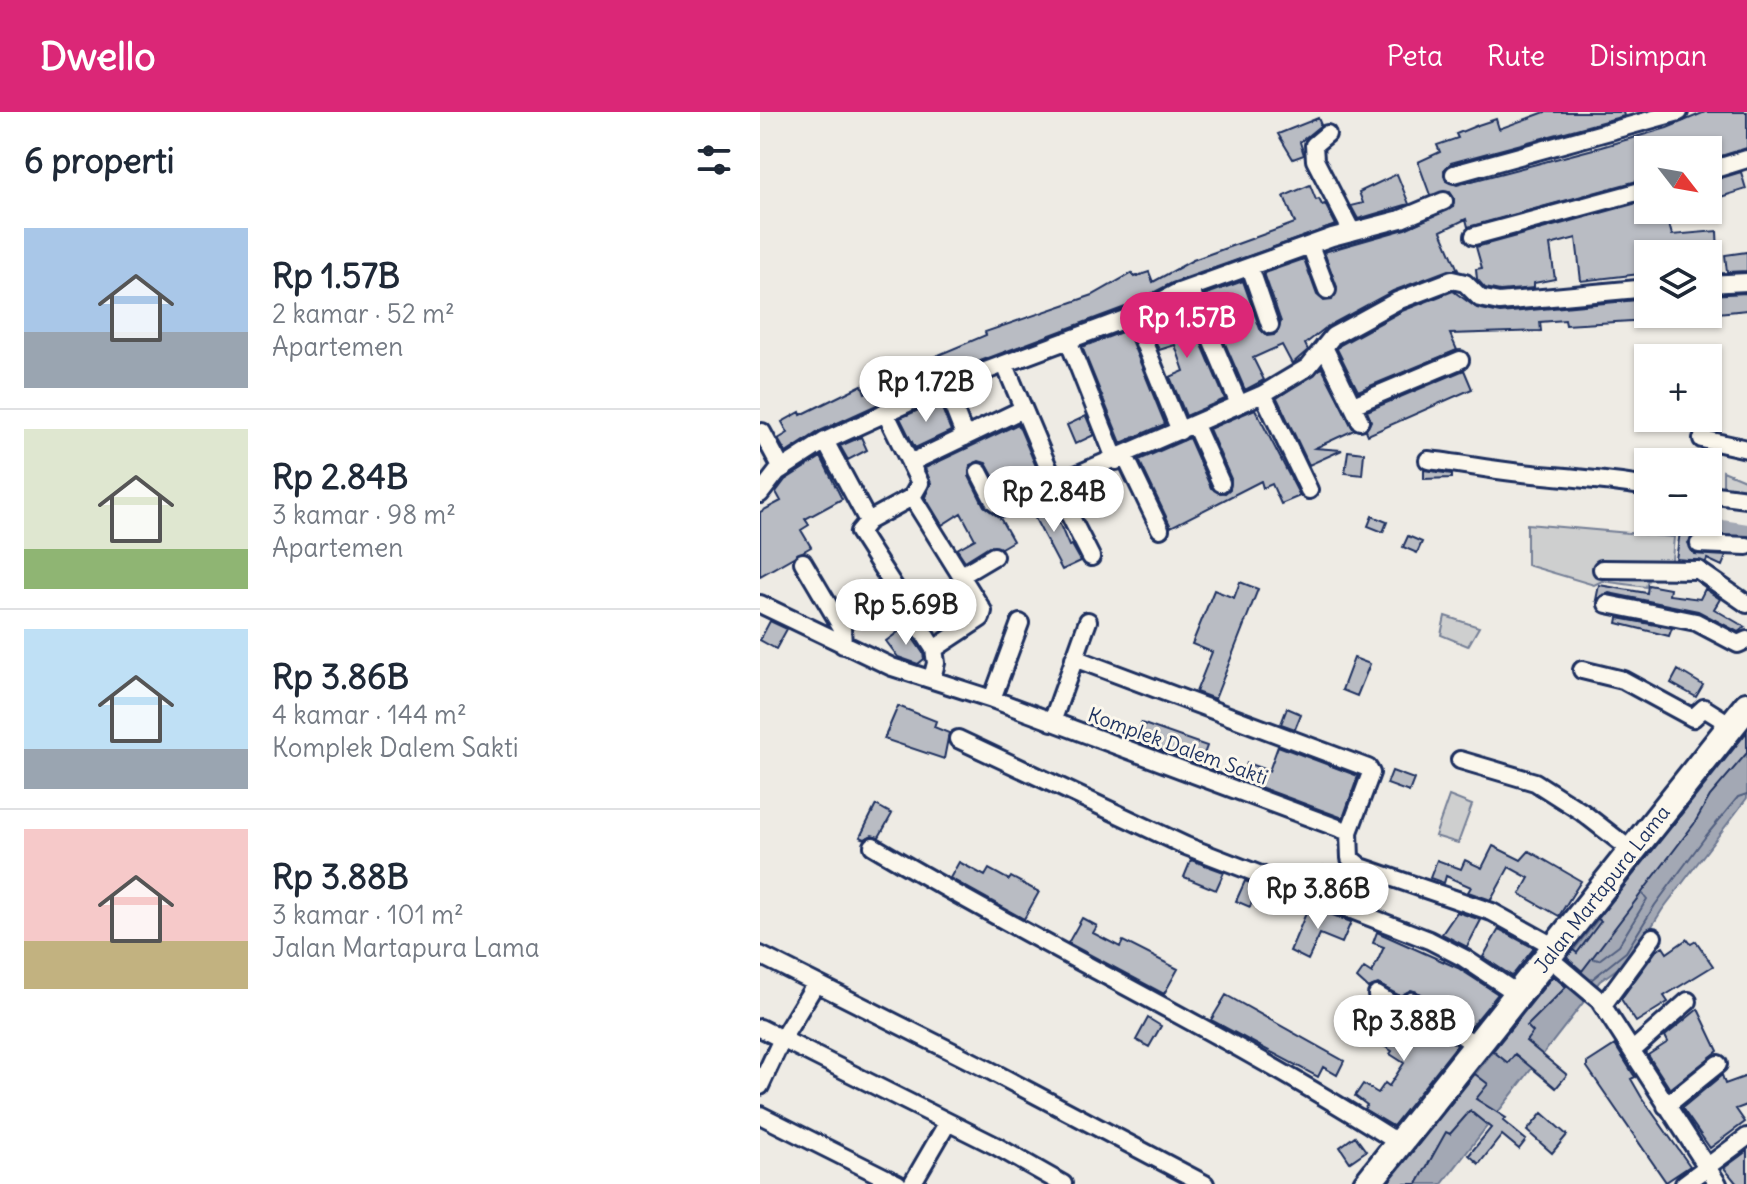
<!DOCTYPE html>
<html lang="id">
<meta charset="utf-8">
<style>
:root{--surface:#fff;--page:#f2f2f3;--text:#1f2937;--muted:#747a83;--line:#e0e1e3;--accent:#db2777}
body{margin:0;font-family:Delius,sans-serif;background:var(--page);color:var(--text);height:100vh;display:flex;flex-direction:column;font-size:30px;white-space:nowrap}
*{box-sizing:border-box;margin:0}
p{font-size:26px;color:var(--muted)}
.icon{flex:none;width:44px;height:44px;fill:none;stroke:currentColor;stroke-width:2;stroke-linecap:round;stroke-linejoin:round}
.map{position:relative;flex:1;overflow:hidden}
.drawer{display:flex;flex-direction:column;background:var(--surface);width:760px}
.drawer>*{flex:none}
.needle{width:52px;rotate:121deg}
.buttons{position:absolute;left:874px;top:24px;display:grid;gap:16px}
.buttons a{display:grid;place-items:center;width:88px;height:88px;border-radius:0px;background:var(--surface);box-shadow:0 2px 6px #0004;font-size:40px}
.price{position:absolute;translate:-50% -68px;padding:0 18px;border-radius:28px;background:#fff;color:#222;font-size:26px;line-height:52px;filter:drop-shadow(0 2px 4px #0008)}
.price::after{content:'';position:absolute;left:50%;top:48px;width:24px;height:18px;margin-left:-12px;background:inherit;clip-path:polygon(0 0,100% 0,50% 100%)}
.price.on{background:var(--accent);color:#fff}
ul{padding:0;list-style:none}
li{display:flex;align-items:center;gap:24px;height:200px;padding:0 24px}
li+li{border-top:2px solid var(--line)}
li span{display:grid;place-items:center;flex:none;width:224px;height:160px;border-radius:0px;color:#555}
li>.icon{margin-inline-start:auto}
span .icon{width:96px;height:96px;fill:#fffc;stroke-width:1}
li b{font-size:34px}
h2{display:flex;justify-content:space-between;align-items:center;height:96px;padding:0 24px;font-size:34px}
header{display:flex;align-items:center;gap:48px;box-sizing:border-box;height:112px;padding:0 40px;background:var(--accent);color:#fff}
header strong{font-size:38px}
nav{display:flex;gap:44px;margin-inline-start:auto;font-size:28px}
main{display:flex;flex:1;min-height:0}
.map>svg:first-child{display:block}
.green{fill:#cecfcf;stroke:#747f96;stroke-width:2}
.water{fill:#a3a8b4;stroke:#6d7892;stroke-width:2}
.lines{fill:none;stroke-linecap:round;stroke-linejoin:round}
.shore{stroke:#515f80;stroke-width:2}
.canal{stroke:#a3a8b4;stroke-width:16}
.building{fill:#b9bcc3;stroke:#1b2f5e;stroke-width:2}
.street-casing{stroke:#1b2f5e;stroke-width:22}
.primary-casing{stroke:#1b2f5e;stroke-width:32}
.street{stroke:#fbf7ec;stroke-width:16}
.primary{stroke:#fbf7ec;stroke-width:26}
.labels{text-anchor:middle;stroke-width:6;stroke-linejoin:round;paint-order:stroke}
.street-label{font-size:20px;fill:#1b2f5e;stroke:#fbf7ec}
</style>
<header>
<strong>Dwello</strong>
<nav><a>Peta</a><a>Rute</a><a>Disimpan</a></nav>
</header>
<main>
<section class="drawer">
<h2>6 properti<svg class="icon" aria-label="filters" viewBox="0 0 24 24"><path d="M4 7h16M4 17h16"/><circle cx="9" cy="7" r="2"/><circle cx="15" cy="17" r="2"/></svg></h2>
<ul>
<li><span style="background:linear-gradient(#a9c7e8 65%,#9aa5b1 0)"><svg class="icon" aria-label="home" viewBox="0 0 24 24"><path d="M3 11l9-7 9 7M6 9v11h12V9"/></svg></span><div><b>Rp 1.57B</b><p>2 kamar · 52 m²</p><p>Apartemen</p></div></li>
<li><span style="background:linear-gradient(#dfe7d0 75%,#8fb573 0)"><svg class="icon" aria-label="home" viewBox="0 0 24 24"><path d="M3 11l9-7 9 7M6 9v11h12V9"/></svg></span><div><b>Rp 2.84B</b><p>3 kamar · 98 m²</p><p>Apartemen</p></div></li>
<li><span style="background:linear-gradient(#bfe0f5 75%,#9aa5b1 0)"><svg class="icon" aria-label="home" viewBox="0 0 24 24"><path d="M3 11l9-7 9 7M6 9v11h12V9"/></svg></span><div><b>Rp 3.86B</b><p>4 kamar · 144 m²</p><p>Komplek Dalem Sakti</p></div></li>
<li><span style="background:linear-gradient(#f6c9c9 70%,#c2b280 0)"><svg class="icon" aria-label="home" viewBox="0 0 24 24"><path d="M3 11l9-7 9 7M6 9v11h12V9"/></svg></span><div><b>Rp 3.88B</b><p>3 kamar · 101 m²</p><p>Jalan Martapura Lama</p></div></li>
</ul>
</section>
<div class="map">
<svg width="987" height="1072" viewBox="0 0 987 1072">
<rect width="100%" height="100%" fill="#eeebe4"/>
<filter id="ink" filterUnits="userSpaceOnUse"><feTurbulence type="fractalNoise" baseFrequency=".0125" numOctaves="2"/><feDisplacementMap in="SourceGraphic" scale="16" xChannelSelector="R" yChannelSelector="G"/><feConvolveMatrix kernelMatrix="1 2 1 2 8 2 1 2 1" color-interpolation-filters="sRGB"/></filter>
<g filter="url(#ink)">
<path class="green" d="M963 359 987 369V384L963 379Z
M767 412 914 425 911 458 890 460 886 475 842 469 834 473 767 453Z
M685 504 719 515 708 534 681 523Z
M689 684 712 693 698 731 675 724Z"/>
<path class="water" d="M987 620V686L902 798 872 846 840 869 682 1072H628Z"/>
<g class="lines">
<path class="shore" d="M834 847 839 848 859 833 887 787 883 782
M831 868 866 840 895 793 946 724 978 685 987 682"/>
<path class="canal" d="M955 415 987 420"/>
</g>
<path class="building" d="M785 0H863L864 4 691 51 684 58 686 69 697 73 841 35 907 16 945 0H987V36L948 48V38H888V66L708 115 706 107 681 119 698 158H688L633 179 568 214 545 232 548 238 532 252 522 233 493 246 504 268 485 278 444 183 483 169 500 217 507 224 514 223 521 210 504 161 544 147 557 183 564 189 572 188 577 175 564 140 645 117 693 95 694 86 690 80 670 83 658 50 680 40 677 33 698 26 696 22 718 13 736 7 739 17Z
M558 6 561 13 540 30 544 43 533 47 518 22Z
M981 60 986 77 951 88 948 70Z
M637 62 649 92 598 107 591 94 603 91 599 80Z
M550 73 556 88 559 87 562 93 565 92 576 113 412 171 368 194 180 264 60 319 26 341 18 327 28 321 22 310 40 300 41 303 102 273 105 281 127 272 124 266 226 223 225 220 333 183 372 161 374 165 389 160 393 170 433 148 535 111 524 84Z
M888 88V98H905L912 123 957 119 958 142H888V161L821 169 816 126 790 133 795 167 774 171V176L740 179 725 176 717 167 716 157 722 156 716 135Z
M987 140V159L967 160 965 143Z
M693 179 717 196 740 201 888 187V208L806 213 805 208 780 210 781 219 690 222 697 238 598 279 577 237 580 233 642 199Z
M987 181V198L948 202V183Z
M424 190 465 287 426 304 410 265 424 259 415 233 399 238 387 209Z
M367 218 405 312 361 331 322 235Z
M562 256 594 318 555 336 582 338 549 353 517 286Z
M704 258 712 277 608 323 606 318 611 309 607 299Z
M179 289 191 319 155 336 140 306Z
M495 297 540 384 521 392 512 372 503 376 501 369 411 415 379 348 429 326 451 376 465 381 470 377 471 367 449 317Z
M326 304 334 323 315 332 307 313Z
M258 312 281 366 243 382 226 351 219 349 210 353 209 364 224 394 240 406 253 429 241 436 229 434 205 449 197 437 215 427 201 401 182 413 165 385 171 371 165 356Z
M101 325 107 338 88 348 80 334Z
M588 339 604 341 602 363 585 361Z
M61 345 82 387 45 407 49 413 41 418 51 435 0 464V400L21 389 16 380 25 368Z
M664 358 692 362V366L664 367Z
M289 387 309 434 312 433 321 449 302 458 269 395Z
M612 404 627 410 623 420 608 414Z
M920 420 936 422 928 431 934 442 966 444 962 454 947 447 946 450 916 447Z
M648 424 662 430 657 441 643 435Z
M480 470 498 477 455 587 436 580 452 540 432 532 454 478 474 486Z
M839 473 887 481 888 473 910 477 909 483 940 487 945 477 960 487 954 497 985 515 978 520 938 499 849 481 836 488Z
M858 506 912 516 909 524 857 511Z
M10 509 27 517 16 537 0 528Z
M145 515 163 541 164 547 158 552 138 545 126 529Z
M594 546 610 552 597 584 582 578Z
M918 558 943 573 936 585 911 571Z
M138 594 176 609 174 615 189 621 184 647 124 627Z
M527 596 541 602 535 617 521 612Z
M381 611 447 634 440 653 383 631 384 628 376 625Z
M987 620V641L950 684 934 712 822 859 807 846 813 838 817 841 841 809 838 807Z
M518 634 598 664 583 706 481 668 487 651 509 659Z
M632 659 654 667 649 680 627 672Z
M116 693 132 702 119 725 112 723 105 727 100 725Z
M733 734 761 748 769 739 821 769 799 804 760 782 769 766 749 755 731 788 708 780 711 775 686 764 684 771 670 766 677 748 701 757 705 748 722 756Z
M431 748 464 760 456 778 424 765Z
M199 750 225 764 229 757 249 768 251 765 279 780 264 807 190 766Z
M564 754 583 760 576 780 558 773Z
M485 769 498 774 490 795 476 789Z
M605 769 626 776 619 797 598 789Z
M549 794 591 810 582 831 560 822 548 848 530 839Z
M697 800 721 808 707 835 682 822Z
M322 806 337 814 333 821 360 835 363 829 418 857 404 882 308 831Z
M739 817 774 836 752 864 723 845Z
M617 820 698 856 738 882 710 916 657 880 651 878 640 884 618 872 608 876 597 866 604 856 612 861 624 835 613 831Z
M927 827 931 832 936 829 953 854 904 884 908 890 876 910 861 887 896 839 903 835 907 841Z
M793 864 806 875 767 914 773 920 766 929 807 963 796 976 755 942 748 951 733 939Z
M466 883 584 949 577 963 563 955 558 965 451 908Z
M938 897 958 939 910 977 888 943 908 930 905 924Z
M625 901 639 908 652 902 697 933 633 1014 604 997 607 993 595 984 603 972 618 981 625 971 629 974 644 951 630 942 632 939 597 918 605 905 618 913Z
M388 906 401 914 389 935 376 928Z
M855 933 875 965 871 967 882 986 930 1054 906 1070 827 955V951Z
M715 962 728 972 716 987 746 1006 743 1009 766 1028 759 1037 742 1023 719 1052 709 1043 731 1016 710 999 690 1022 686 1020 657 1072H627Z
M962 963 965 972 987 964V993L976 997 985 1010 950 1036 922 996Z
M782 1001 807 1023 792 1041 767 1019Z
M595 1024 606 1039 590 1050 580 1035Z
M987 1039V1072H977L964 1056Z"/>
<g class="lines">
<defs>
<path id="street" d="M567 22 554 33 555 48 592 120
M948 59 987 47
M694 62 919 0
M714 124 888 77
M550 133 567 178
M490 155 510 213
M948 172 987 170
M430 177 479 292
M373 204 420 319
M308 228 356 349
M564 235 600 309
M245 253 301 386 331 445
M185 274 205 325
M503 282 549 378
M593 293 700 248
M125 300 160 371 152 385 223 499 221 506 174 537
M435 313 461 371
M2 320 22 357
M942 327 987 337
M365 344 400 417
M668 348C697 351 725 357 753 360 799 365 843 367 888 375
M150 351 263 297
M219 360 234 389 242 395 503 282 548 255 573 224 637 189 692 168 705 171 720 186 739 190 888 176
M0 382 17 360 65 329
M948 382 987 387
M108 409 152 385
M939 432 987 434
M43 450 82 516 83 533
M842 457 938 458 987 492
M202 463 234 444
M0 492 132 555 232 587 589 720 590 746 601 755 732 800 795 835
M847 492 936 510 978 532 987 528
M314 546 608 656 611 661 589 720
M822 558 863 568 933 606 944 596 971 613
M172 566 176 551 174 537 99 420 108 409 65 329 185 274 373 204 416 181 572 125 641 107 684 89
M232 587 260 511
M292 610 328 509
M198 627 426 734 669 828 704 846 758 882
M700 648 775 670 822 700 872 739
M113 734C286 837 469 922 639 1031
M0 843 229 958 445 1072
M788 845 839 888 958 1072
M617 883 640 897 652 889 717 934
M843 893 893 825
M0 916 236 1034 303 1072
M872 939 928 889
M0 974 22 927 56 871
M906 994 958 952
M0 1003 138 1072
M152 1072 188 1010
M924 1072 987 1025"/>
<path id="primary" d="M607 1072 987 594"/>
</defs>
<use href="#street" class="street-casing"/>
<use href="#primary" class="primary-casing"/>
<use href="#street" class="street"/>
<use href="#primary" class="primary"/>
</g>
</g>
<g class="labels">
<g class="street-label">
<text transform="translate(418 634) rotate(20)" y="7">Komplek Dalem Sakti</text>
<text transform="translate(842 777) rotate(-52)" y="7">Jalan Martapura Lama</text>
</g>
</g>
</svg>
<div class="buttons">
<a><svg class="needle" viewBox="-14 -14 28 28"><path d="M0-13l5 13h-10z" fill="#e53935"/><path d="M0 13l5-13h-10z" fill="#747a83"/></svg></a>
<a><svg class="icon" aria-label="layers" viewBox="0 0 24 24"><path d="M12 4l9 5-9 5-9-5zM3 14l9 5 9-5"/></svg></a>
<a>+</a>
<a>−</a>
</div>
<b class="price on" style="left:427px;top:248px">Rp 1.57B</b>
<b class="price" style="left:166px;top:312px">Rp 1.72B</b>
<b class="price" style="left:294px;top:422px">Rp 2.84B</b>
<b class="price" style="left:146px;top:535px">Rp 5.69B</b>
<b class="price" style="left:558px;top:819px">Rp 3.86B</b>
<b class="price" style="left:644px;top:951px">Rp 3.88B</b>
</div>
</main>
